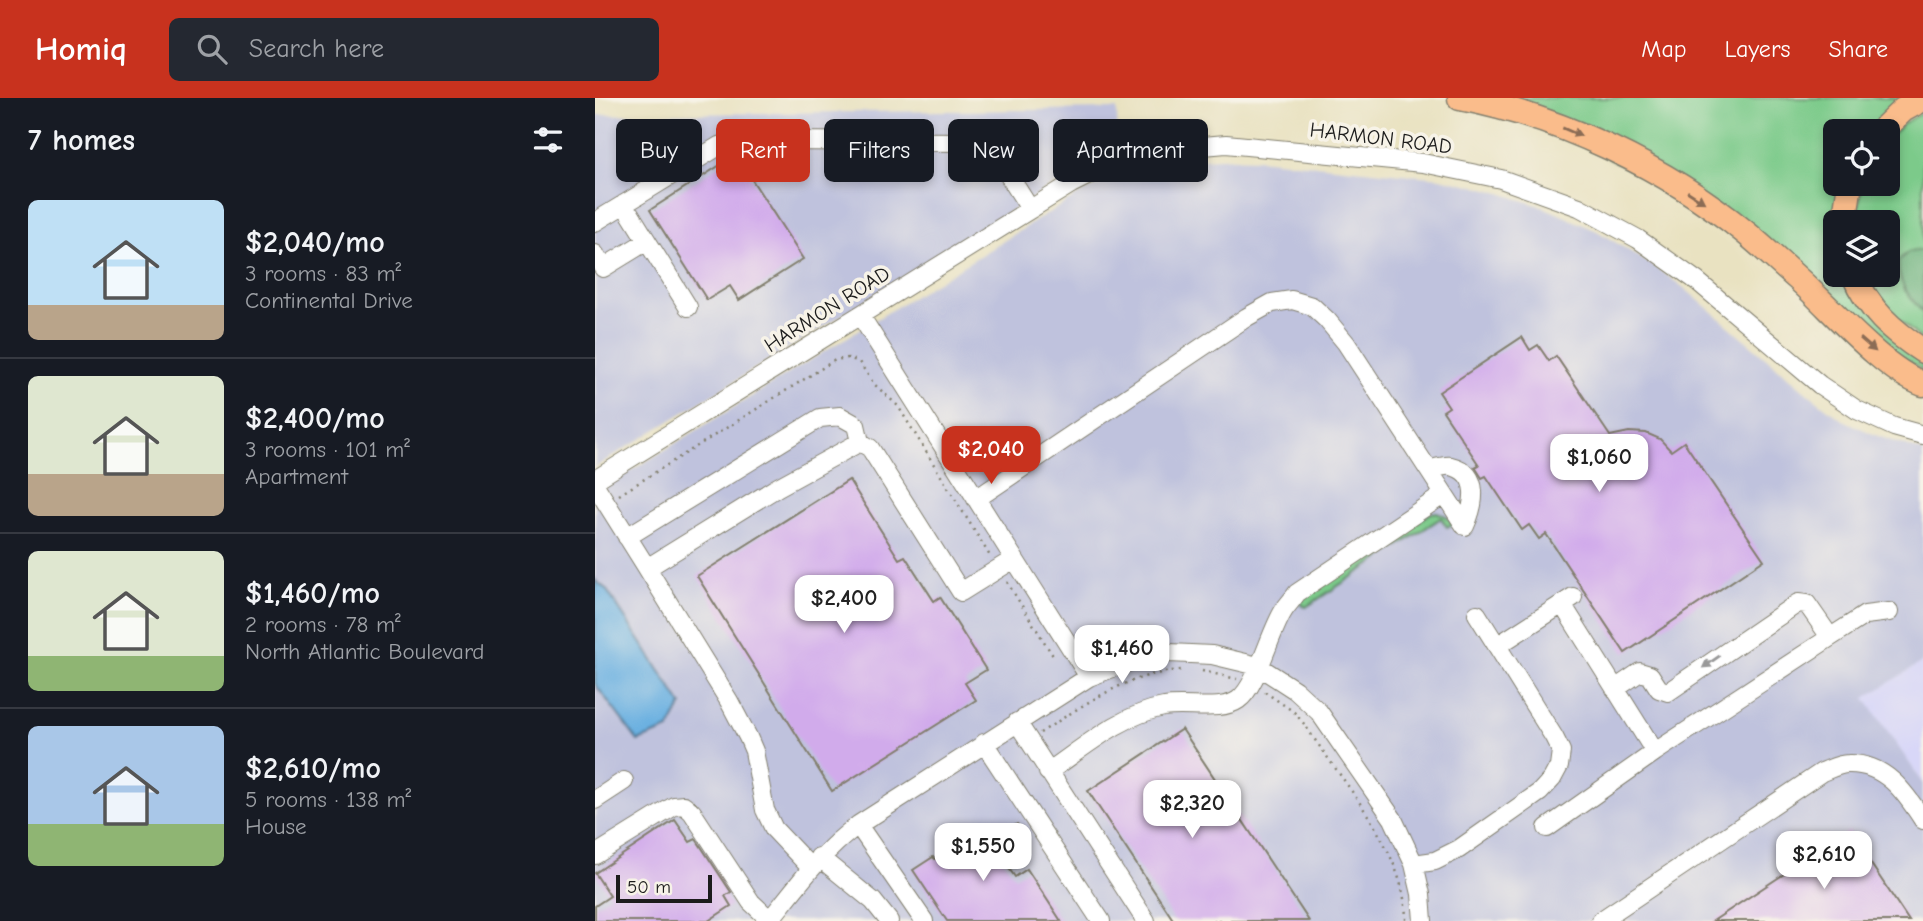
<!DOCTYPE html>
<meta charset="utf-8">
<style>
:root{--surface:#171b24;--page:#242831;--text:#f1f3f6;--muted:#9ea1a6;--line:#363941;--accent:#c8321e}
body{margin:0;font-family:"Comic Neue",sans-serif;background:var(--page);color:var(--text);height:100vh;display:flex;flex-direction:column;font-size:26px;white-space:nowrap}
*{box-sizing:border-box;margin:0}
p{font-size:23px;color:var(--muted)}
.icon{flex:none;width:38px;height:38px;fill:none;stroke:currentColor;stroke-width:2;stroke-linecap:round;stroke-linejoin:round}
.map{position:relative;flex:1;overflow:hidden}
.details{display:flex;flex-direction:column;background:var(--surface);width:595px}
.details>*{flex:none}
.guide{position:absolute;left:21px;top:21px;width:665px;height:63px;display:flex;gap:14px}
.fabs{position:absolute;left:1228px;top:21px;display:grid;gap:14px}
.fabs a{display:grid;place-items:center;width:77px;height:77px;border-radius:10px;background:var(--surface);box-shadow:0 4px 10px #0003;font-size:35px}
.scale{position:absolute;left:21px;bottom:18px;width:96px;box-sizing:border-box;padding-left:7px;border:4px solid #1c1c1c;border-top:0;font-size:19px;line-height:24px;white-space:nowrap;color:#1c1c1c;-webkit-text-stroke:5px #f7f3e8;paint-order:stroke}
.price{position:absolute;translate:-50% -60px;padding:0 16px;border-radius:14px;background:#fff;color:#222;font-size:23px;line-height:46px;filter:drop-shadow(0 2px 4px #0008)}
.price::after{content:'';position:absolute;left:50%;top:42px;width:21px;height:16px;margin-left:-10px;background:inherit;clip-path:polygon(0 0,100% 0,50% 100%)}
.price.current{background:var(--accent);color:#fff}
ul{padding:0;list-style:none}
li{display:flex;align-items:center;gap:21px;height:175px;padding:0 28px}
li+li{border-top:2px solid var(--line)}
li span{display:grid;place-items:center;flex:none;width:196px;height:140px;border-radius:10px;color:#555}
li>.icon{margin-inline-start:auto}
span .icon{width:84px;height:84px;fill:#fffc;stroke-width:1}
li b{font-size:30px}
h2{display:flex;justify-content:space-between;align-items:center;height:84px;padding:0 28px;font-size:30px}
.tag{padding:0 24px;border-radius:10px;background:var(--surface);box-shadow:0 4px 10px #0003;font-size:24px;line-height:63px}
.tag.current{background:var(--accent);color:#fff}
header{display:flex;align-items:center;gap:42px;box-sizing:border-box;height:98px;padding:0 35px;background:var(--accent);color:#fff}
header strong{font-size:33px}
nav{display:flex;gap:38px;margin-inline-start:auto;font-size:24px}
.search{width:490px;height:63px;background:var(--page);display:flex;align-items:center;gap:18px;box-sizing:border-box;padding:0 24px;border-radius:10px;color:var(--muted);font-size:26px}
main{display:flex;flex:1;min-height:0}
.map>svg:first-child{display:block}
.built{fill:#d8d7f8}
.industrial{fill:#bfc2dd}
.green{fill:#7bca8a;stroke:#4c7353;stroke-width:2}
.forest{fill:#64ae76;stroke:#406549;stroke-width:2}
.water{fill:#6ab0e1;stroke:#43667e;stroke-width:2}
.building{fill:#d1abeb}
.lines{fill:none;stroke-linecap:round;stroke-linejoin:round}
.minor-casing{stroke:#827f6e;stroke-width:20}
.highway-casing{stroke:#827f6e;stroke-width:27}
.path{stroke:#827f6e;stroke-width:2.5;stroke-dasharray:2 5;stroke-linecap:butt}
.minor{stroke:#fff;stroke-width:18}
.highway{stroke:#fabc8b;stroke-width:24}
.oneway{fill:#8b6c54}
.oneway2{fill:#999}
.labels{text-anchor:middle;stroke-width:7;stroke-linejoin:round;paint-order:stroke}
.street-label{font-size:21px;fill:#1c1c1c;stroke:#f7f3e8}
</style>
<header>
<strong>Homiq</strong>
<div class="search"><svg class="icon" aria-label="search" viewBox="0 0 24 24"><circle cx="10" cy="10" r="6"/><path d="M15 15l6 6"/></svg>Search here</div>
<nav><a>Map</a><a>Layers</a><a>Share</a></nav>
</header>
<main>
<section class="details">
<h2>7 homes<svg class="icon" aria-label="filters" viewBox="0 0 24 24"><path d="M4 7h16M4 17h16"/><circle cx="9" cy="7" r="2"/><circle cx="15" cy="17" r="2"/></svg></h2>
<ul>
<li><span style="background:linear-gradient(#bfe0f5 75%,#b9a48a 0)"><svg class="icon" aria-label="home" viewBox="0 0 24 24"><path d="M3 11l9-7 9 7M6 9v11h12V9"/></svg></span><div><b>$2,040/mo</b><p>3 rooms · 83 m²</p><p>Continental Drive</p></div></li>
<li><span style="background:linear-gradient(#dfe7d0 70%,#b9a48a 0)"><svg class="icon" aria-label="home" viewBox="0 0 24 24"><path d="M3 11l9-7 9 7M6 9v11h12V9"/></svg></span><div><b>$2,400/mo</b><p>3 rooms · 101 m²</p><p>Apartment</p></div></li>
<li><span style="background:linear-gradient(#dfe7d0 75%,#8fb573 0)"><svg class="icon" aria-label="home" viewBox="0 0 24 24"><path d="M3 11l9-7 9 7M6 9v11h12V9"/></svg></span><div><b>$1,460/mo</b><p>2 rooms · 78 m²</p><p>North Atlantic Boulevard</p></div></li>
<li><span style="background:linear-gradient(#a9c7e8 70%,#8fb573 0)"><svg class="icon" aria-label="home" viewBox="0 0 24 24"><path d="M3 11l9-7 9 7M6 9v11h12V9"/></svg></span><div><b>$2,610/mo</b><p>5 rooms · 138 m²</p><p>House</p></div></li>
</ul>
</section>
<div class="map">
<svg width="1328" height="823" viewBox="0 0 1328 823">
<rect width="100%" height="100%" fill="#f7f3e8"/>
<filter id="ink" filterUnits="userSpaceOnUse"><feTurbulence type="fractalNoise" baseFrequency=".0143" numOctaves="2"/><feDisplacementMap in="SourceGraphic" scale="14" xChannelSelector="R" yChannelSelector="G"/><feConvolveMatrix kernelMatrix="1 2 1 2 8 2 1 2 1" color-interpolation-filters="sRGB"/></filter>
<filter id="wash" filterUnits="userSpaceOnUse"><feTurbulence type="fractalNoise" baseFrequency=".00686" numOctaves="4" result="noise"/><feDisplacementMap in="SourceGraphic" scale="28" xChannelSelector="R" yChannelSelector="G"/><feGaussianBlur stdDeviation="1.57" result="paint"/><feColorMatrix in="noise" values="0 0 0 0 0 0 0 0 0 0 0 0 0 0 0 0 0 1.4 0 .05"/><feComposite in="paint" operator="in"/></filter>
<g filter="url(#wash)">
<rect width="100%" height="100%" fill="#e9e2c1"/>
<path class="built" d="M1328 563V685L1269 600Z"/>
<path class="industrial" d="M522 11 523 55 486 71 463 84 0 369V17Z
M627 60 662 61 845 80 893 91 948 109 1002 133 1063 171 1089 190 1215 297 1246 321 1280 337 1328 354V563L1270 600 1328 685V823H0V395L483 97 516 80 551 69 591 62Z"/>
<path class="green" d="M902 0H1316L1278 33H1241V86H1249L1241 124V177H1252L1328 261V273L1293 250 1184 151Z
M1328 14V152L1313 154 1308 190 1328 215V243L1293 213 1271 177H1293V124H1261L1267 86H1293V40L1309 25Z
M842 414 851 418 858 426 852 429 846 420 711 509 707 507 706 501 836 415Z"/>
<path class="forest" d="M1328 152V215C1314 198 1302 185 1303 163L1313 154Z"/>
<path class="water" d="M0 482 11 491 87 607 74 631 43 643 0 586Z"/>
<g id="blocks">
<path class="building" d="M141 57 208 161 144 202 135 188 112 202 55 112Z
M927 239 935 252 943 247 954 263 961 258 1015 338 1034 334 1051 335 1065 341 1076 353 1089 344 1169 462 1030 555 951 436 944 441 934 427 927 432 891 378 887 380 880 369 884 367 848 313 854 309 844 294Z
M254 382 304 461 310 458 339 503 345 499 391 572 370 585 381 602 237 693 102 478Z
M587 631 714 823H579L493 693Z
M80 722 95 744 101 741 136 794 130 798 136 808 113 823H0V808L15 798 0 775Z
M422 726 424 728 403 755 420 779 432 771 466 823H352L318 772 338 759 340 761 392 727 395 732 400 729 406 738Z
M1254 733 1314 823H1118Z"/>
</g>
</g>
<g filter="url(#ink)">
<use href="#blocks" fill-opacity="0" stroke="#827f6e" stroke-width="2"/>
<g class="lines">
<defs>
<path id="minor" d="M29 106 93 209
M0 124 124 48 138 43 388 44 397 51 435 111
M0 156 8 170 52 143
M265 217 494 579
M0 382 476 86 506 71 544 57 586 50 631 46 828 65 906 81 984 109 1043 141 1102 183 1225 287 1262 312 1299 329 1328 337
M0 387 52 470
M381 401 652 219 677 205 697 202 717 208 732 222 751 245 870 428C879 408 887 375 856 368 849 367 841 370 834 372
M32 439 225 320 245 318 261 327 265 344
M967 506 1060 654
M902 548 978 499
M1020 591 1045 574 1055 577 1064 591 1073 594 1203 505 1212 506 1235 539
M422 624 551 823
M389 645 506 823
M453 674C488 650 527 616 569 609 590 605 626 614 643 602 662 589 675 533 689 512 693 506 698 501 702 495L848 397
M0 702 29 683
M263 727 329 823
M952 730 1060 654 1231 542 1270 517 1294 514
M0 757 79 708 89 707 97 714 156 804 175 822
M224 759 278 803 294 823
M819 766 840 763 864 751 945 694 957 681 964 668 966 653 959 639 882 516
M216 770 179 731 170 712 159 653 153 639 134 603 52 470 183 389 265 344 275 350 366 494 419 461
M174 823C202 788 227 753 263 727L494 579 536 563 574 555 617 557 663 568 700 592 724 614 798 721 819 766 826 796 828 823
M1005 823 1227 674C1235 671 1244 666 1253 666 1290 665 1310 694 1328 722"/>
<path id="highway" d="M865 0C965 19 1072 70 1151 135 1168 149 1185 165 1202 180 1237 211 1286 270 1328 286
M1286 33 1308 12 1328 1
M1249 124 1255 86
M1259 177C1273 211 1297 233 1328 253"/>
</defs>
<use href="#minor" class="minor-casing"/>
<use href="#highway" class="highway-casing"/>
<path class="path" d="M24 397 240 262 253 260 264 264 279 286 303 308 395 458
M412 484 460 561
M607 573 642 581
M670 594 699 614 710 627C747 684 811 752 811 823
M445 635C490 606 531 576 587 572"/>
<use href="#minor" class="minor"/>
<use href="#highway" class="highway"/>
</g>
<defs><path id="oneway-solid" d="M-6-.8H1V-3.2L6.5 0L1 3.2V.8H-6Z" transform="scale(1.75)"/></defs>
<g class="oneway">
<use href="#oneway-solid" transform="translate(977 34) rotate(23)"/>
<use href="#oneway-solid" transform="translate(1101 99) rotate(33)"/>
<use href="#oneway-solid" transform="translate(1273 247) rotate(41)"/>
</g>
<use class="oneway2" href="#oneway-solid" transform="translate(1116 564) rotate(145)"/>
</g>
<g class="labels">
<g class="street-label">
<text transform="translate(786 40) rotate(7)" y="7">HARMON ROAD</text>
<text transform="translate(232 211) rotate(-32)" y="7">HARMON ROAD</text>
</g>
</g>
</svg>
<div class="fabs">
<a><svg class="icon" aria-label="locate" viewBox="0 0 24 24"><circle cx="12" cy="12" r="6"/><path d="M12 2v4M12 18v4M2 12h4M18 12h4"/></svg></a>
<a><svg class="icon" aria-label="layers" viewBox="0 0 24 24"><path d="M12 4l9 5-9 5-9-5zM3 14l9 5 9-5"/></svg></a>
</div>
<div class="scale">50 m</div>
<b class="price current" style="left:396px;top:388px">$2,040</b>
<b class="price" style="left:1004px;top:396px">$1,060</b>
<b class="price" style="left:249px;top:537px">$2,400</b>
<b class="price" style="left:527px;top:587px">$1,460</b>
<b class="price" style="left:597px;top:742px">$2,320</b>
<b class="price" style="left:388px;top:785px">$1,550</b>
<b class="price" style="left:1229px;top:793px">$2,610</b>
<div class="guide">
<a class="tag">Buy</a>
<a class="tag current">Rent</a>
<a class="tag">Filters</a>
<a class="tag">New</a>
<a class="tag">Apartment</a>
</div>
</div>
</main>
